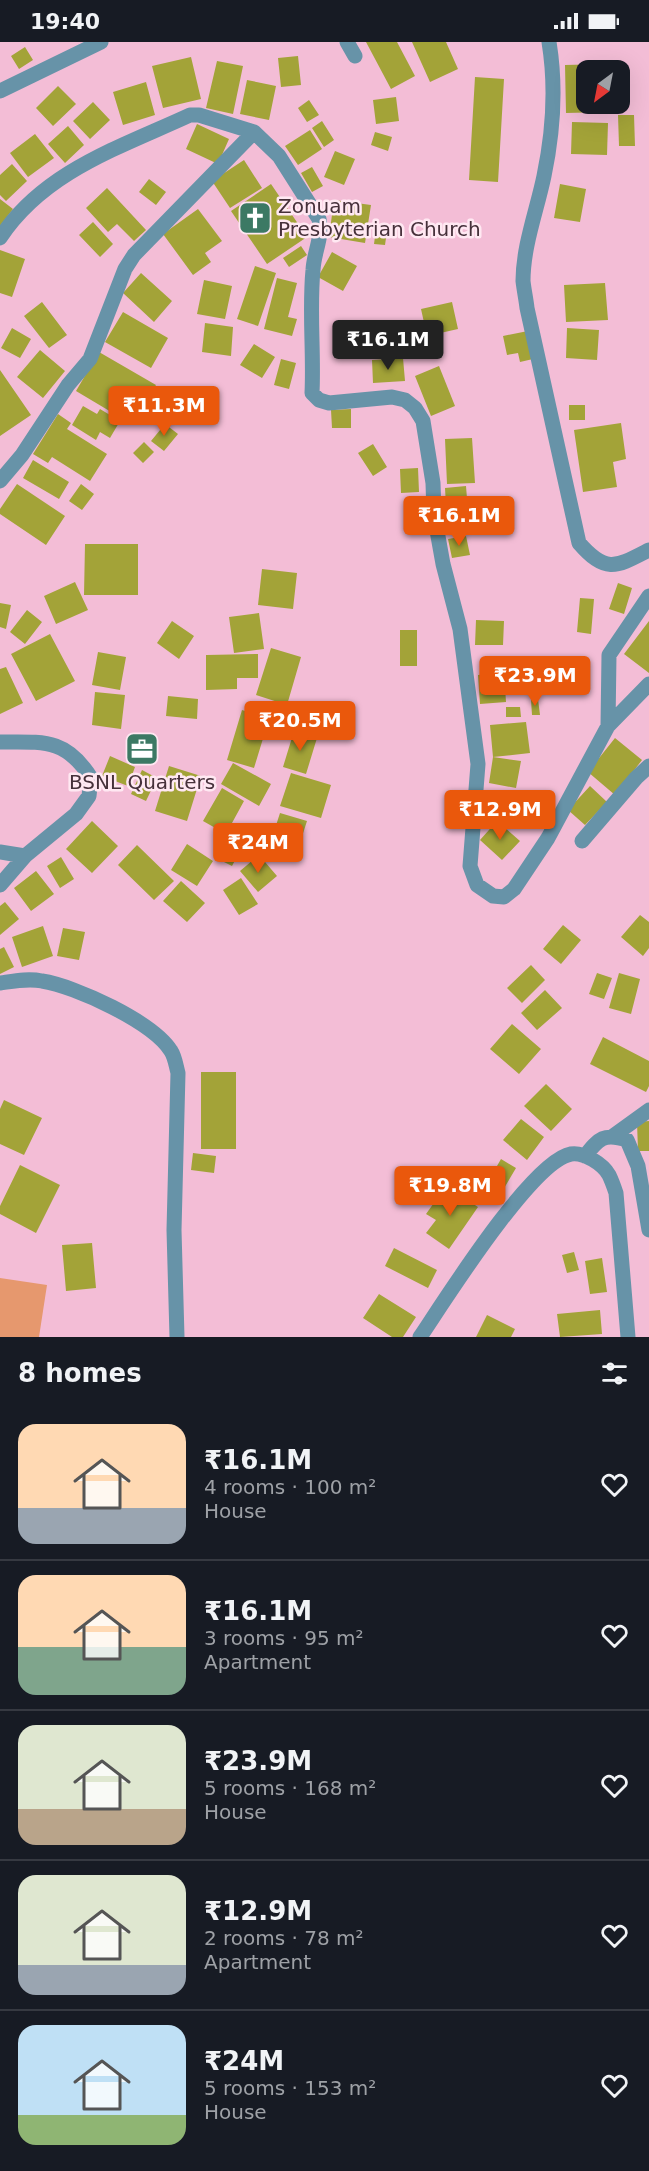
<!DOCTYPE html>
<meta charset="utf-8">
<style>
:root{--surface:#171b24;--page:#20242c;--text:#f1f3f6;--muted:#9ea1a6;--line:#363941;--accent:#ea580c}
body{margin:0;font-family:"DejaVu Sans",sans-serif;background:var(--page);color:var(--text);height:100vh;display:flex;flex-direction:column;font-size:22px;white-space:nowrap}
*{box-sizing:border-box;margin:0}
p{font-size:20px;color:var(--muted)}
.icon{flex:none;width:33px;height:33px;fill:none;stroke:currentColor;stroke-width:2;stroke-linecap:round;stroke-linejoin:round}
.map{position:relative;height:1295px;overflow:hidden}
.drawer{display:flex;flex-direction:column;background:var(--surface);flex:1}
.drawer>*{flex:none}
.needle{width:39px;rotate:212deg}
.buttons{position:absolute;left:576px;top:18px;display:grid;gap:12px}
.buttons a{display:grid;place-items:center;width:54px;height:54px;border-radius:12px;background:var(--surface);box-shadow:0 6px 24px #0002;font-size:30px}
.price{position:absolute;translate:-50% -51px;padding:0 14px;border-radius:6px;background:var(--accent);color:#fff;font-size:20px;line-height:39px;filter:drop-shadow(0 2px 3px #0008)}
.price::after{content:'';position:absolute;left:50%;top:36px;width:18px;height:14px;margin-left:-9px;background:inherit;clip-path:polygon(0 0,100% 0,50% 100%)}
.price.selected{background:#222;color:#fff}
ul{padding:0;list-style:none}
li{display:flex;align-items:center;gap:18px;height:150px;padding:0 18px}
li+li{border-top:2px solid var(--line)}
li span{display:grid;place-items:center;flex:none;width:168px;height:120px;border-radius:18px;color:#555}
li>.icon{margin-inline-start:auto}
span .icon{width:72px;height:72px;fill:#fffc;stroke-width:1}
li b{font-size:26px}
h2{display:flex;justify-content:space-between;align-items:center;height:72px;padding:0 18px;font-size:26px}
.status{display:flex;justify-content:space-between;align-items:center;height:42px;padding:0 30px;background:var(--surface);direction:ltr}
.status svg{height:16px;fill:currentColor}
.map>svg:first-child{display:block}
.green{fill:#e6986e}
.building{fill:#a3a338}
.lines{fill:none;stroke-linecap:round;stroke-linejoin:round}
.minor{stroke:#6793a8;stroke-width:15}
.labels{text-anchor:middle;stroke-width:5;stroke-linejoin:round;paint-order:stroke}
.poi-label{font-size:20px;fill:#46303a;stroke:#ffe8f2;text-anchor:start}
</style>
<div class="status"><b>19:40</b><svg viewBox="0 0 49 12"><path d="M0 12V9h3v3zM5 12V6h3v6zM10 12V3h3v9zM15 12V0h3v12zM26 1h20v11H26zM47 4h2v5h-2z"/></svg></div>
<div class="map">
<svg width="649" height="1295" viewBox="0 0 649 1295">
<rect width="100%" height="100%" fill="#f3bdd6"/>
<path class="green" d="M0 1236 47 1243 39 1295H0Z"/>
<path class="building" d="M366 0H397L415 34 391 47Z
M412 0H446L458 27 430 40Z
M25 5 33 18 19 27 11 14Z
M298 14 301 43 281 45 278 16Z
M191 15 201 57 163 66 152 24Z
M217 19 243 24 233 72 206 66Z
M605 22V28H586V62H606V70L566 71 565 23Z
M475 35 504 37 498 140 469 138Z
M247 38 276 44 269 78 240 72Z
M146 40 155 73 123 83 113 50Z
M58 44 76 62 53 84 36 66Z
M396 55 399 79 376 82 373 58Z
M309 58 319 73 307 80 298 66Z
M93 60 110 78 90 97 73 79Z
M618 73H634L635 104H619Z
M322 79 334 98 324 105 312 86Z
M572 80 608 81 607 113 571 112Z
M197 82 229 97 218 122 186 107Z
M68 84 84 103 65 121 48 102Z
M310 88 322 107 298 123 285 104Z
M375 90 392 95 388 109 371 103Z
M35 92 54 116 28 135 10 111Z
M335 109 355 117 344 143 324 135Z
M244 118 262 146 230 166 212 139Z
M12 122 27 139 6 159 0 153V133Z
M312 125 323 144 312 150 301 131Z
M149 137 166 150 156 163 139 150Z
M271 142 307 195 267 222 231 169Z
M560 142 586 147 580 180 554 176Z
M107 146 146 188 134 199 117 182 108 190 86 166Z
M0 157 13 167 0 184Z
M334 158 371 163 365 201 329 195Z
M198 167 222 199 205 211 211 220 193 233 163 192Z
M93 180 113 202 100 215 79 193Z
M376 187 387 189 385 203 374 202Z
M301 204 307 213 289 225 283 216Z
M0 208 25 217 12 255 0 251Z
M332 210 357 224 343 249 318 235Z
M255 224 276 231 258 284 237 277Z
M141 231 172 259 154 280 123 251Z
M277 236 297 241 288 275 297 277 292 294 264 287Z
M204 238 232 244 225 277 197 272Z
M605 241 608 278 566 280 564 243Z
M42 260 67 293 49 306 24 274Z
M452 260 458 287 427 294 421 267Z
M123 270 168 296 151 326 105 300Z
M205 281 233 285 231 314 202 310Z
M12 286 31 297 20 316 1 306Z
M567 286 599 288 597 318 566 316Z
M528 289 533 317 520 320 518 311 507 313 503 294Z
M254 302 275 315 262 336 240 323Z
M40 308 65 329 43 356 17 335Z
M99 310 156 343 133 383 76 349Z
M403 316 405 339 373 341 372 318Z
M281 317 296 321 289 347 274 343Z
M439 324 455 364 431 374 415 334Z
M0 328 31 373 0 394Z
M569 363H585V378H569Z
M83 364 97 372 100 367 120 379 110 396 100 390 96 398 72 383Z
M351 367V386H332L331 368Z
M58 372 71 381 67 387 107 412 90 439 52 415 48 421 33 412Z
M621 381 626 417 613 420 617 445 583 450 574 388Z
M165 382 178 392 164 409 151 399Z
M472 396 475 441 447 442 445 397Z
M144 400 154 410 143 421 133 411Z
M373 402 387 425 373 434 358 411Z
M33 418 69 440 59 457 23 436Z
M418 426 419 450 401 451 400 427Z
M17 442 65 474 46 503 0 472V467Z
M81 442 94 452 82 468 69 459Z
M466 444 469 481 447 482 445 446Z
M466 494 470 513 452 516 448 497Z
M85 502H138V553H84Z
M262 527 297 531 293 567 258 563Z
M75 540 88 568 56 582 44 554Z
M618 541 632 546 624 572 609 567Z
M580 556 594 557 591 592 577 590Z
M0 561 11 563 6 587 0 585Z
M27 568 42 580 25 602 10 590Z
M259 571 264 607 234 611 229 575Z
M476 578 504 579 503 603H475Z
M172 579 194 594 179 617 157 601Z
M649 579V631L624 612Z
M400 588H417V624H400Z
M50 592 75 639 36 659 11 612Z
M271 606 301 615 287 663 256 653Z
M98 610 126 615 120 648 92 643Z
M258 612V636H237V647L206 648V613Z
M6 625 23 661 0 672V627Z
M504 630 506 660 480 662 478 633Z
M95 650 125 653 121 687 92 683Z
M168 654 198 657 197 677 166 674Z
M538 657 540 673H532L531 658Z
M506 665H520L521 675H506Z
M242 668 269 677 254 726 227 718Z
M526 680 530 711 493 715 521 719 516 746 489 741 493 715 490 683Z
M294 689 317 696 306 732 283 725Z
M615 696 642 718 615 753 588 730Z
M110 714 135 725 128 744 102 734Z
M233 721 271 742 259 764 221 742Z
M169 724 201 734 187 779 155 769Z
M142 728 157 736 146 759 131 752Z
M291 731 331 743 321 776 280 764Z
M590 744 607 760 585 783 568 768Z
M222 746 244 759 226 792 203 779Z
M495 750 524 758 518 779 490 771Z
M280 771 307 779 296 813 269 805Z
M92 779 118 804 92 831 66 807Z
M497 779 520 799 502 818 480 798Z
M227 801 240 809 232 824 218 817Z
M187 802 213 819 197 844 171 828Z
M137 803 174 839 154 858 118 823Z
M259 813 277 834 258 850 240 829Z
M61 815 74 837 60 846 47 824Z
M36 829 54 852 31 869 14 846Z
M241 836 258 862 239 873 223 848Z
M181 839 205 861 187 880 163 859Z
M5 860 19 877 0 893V864Z
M640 873 649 880V906L643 914 621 895Z
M563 883 581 898 561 922 543 907Z
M43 884 53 914 22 925 12 895Z
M63 886 85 890 79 918 57 914Z
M4 905 14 925 0 932V907Z
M531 923 545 938 522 961 507 946Z
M597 931 612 936 604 957 589 952Z
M619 931 640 937 631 972 609 966Z
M545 948 562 966 537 988 521 971Z
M512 982 541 1007 519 1032 490 1007Z
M603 995 649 1019V1044L646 1050 590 1022Z
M201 1030H236V1107H201Z
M546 1042 572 1067 551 1089 524 1064Z
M4 1058 42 1076 24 1113 0 1102V1067Z
M521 1077 544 1095 527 1118 503 1098Z
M649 1079V1109H638L637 1080Z
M193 1111 216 1114 214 1131 191 1128Z
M501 1117 516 1126 500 1153 485 1145Z
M20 1123 60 1143 36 1191 0 1172V1164Z
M446 1144 478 1165 449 1207 426 1191 436 1178 426 1172Z
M92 1201 96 1246 66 1249 62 1203Z
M394 1206 437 1228 428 1246 385 1224Z
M574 1210 579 1228 567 1231 562 1213Z
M602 1216 607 1250 590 1252 585 1219Z
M379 1252 416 1275 403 1295H392L363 1276Z
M600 1268 602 1292 560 1295 557 1272Z
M487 1273 515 1287 511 1295H476Z"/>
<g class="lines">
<path class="minor" d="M347 0 355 14
M549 0C556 43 553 91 544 134 537 168 523 204 523 239 524 248 526 257 527 266L579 501C606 532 616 525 649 508
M0 49 101 0
M0 196C44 129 121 105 190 73H199L254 90 279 114 319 177C323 196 314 209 313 228 309 269 314 310 312 351L319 358 329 361 392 355 405 358 415 366 423 379 433 441 434 472 443 522 460 587 478 722 470 824 477 843 493 854 504 855 514 847 548 796 608 684 609 613 649 554
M0 439 22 413 68 343 90 317 125 227 134 213 254 90
M608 684 649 642
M0 700C43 700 66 696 91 736L89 754 76 772 25 814 0 843
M582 799 636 736 649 724
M0 810 25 814
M0 941C14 939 28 936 42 939 75 944 153 980 171 1009 175 1015 176 1024 178 1031L174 1188 177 1295
M613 1094 649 1068
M585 1114C599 1096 604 1091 627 1098L638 1124 649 1188
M420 1295C445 1258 532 1119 571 1112 584 1110 603 1122 609 1133 612 1139 614 1145 616 1151L628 1295"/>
</g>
<defs>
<symbol id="church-square" viewBox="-11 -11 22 22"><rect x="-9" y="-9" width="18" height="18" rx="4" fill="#3c7964" stroke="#ffe8f2"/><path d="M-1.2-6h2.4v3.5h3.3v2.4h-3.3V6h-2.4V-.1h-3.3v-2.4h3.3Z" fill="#fff"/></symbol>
<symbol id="office-square" viewBox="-11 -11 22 22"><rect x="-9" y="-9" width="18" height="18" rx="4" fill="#3c7964" stroke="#ffe8f2"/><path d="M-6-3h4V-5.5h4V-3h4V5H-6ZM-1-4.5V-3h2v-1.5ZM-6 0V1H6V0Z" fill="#fff"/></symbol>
</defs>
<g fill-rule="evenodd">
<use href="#church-square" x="236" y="157" width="38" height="38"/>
<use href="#office-square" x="123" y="688" width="38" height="38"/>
</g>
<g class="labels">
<g class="poi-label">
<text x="278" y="171">Zonuam<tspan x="278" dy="23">Presbyterian Church</tspan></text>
<text x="142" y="747" text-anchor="middle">BSNL Quarters</text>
</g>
</g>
</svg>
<div class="buttons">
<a><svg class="needle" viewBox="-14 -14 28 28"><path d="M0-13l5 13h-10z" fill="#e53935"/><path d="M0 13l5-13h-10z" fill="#9ea1a6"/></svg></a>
</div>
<b class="price selected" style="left:388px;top:329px">₹16.1M</b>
<b class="price" style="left:164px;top:395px">₹11.3M</b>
<b class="price" style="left:459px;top:505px">₹16.1M</b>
<b class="price" style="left:535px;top:665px">₹23.9M</b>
<b class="price" style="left:300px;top:710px">₹20.5M</b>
<b class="price" style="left:500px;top:799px">₹12.9M</b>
<b class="price" style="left:258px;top:832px">₹24M</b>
<b class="price" style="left:450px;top:1175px">₹19.8M</b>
</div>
<section class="drawer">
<h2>8 homes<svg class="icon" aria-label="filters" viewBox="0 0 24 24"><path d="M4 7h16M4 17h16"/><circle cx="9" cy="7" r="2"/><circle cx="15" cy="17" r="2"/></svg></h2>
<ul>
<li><span style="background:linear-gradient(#ffd9b3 70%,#9aa5b1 0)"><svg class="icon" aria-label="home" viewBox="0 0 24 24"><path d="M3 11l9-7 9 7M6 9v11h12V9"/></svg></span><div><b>₹16.1M</b><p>4 rooms · 100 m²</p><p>House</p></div><svg class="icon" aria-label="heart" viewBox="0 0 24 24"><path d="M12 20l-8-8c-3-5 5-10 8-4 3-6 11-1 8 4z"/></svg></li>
<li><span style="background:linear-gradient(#ffd9b3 60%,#7fa58c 0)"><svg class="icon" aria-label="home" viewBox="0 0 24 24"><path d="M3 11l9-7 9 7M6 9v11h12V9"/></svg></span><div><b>₹16.1M</b><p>3 rooms · 95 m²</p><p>Apartment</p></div><svg class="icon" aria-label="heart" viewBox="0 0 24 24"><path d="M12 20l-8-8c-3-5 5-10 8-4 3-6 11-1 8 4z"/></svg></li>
<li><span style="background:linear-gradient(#dfe7d0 70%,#b9a48a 0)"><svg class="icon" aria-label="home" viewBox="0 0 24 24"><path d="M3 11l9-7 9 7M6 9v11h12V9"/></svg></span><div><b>₹23.9M</b><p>5 rooms · 168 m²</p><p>House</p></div><svg class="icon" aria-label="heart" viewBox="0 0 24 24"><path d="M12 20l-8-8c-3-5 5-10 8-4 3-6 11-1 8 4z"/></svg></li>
<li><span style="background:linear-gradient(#dfe7d0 75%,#9aa5b1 0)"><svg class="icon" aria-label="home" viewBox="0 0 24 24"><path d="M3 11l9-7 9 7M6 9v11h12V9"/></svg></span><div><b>₹12.9M</b><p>2 rooms · 78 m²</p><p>Apartment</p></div><svg class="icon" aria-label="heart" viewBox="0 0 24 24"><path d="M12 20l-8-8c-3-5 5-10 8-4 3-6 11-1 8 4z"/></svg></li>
<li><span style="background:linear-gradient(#bfe0f5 75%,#8fb573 0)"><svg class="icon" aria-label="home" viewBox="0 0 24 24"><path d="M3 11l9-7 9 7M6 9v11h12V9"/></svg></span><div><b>₹24M</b><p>5 rooms · 153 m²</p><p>House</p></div><svg class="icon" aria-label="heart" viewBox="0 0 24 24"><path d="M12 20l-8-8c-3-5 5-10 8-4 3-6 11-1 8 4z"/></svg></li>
</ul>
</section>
